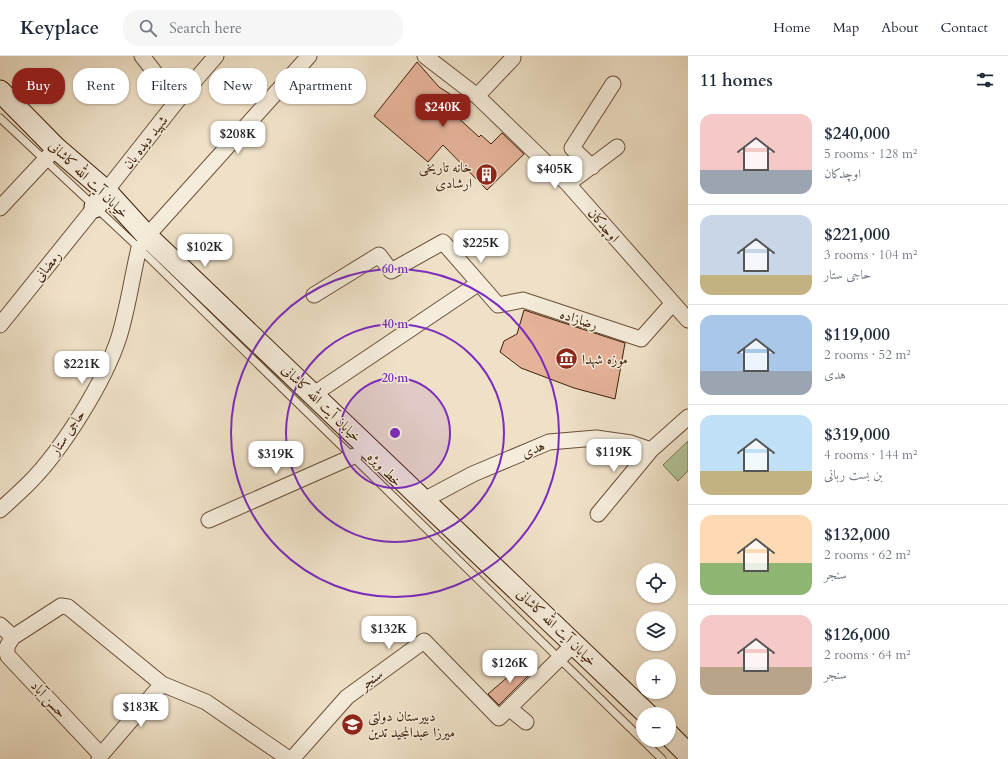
<!DOCTYPE html>
<meta charset="utf-8">
<style>
:root{--surface:#fff;--page:#f6f6f7;--text:#1f2937;--muted:#747a83;--line:#e0e1e3;--accent:#8f2418}
body{margin:0;font-family:Cardo,Amiri,serif;background:var(--page);color:var(--text);height:100vh;display:flex;flex-direction:column;font-size:15px;white-space:nowrap}
*{box-sizing:border-box;margin:0}
p{font-size:13px;color:var(--muted)}
.icon{flex:none;width:22px;height:22px;fill:none;stroke:currentColor;stroke-width:2;stroke-linecap:round;stroke-linejoin:round}
.map{position:relative;flex:1;overflow:hidden}
.side{display:flex;flex-direction:column;background:var(--surface);width:320px}
.side>*{flex:none}
.banner{position:absolute;left:12px;top:12px;width:380px;height:36px;display:flex;gap:8px}
.buttons{position:absolute;left:636px;top:507px;display:grid;gap:8px}
.buttons a{display:grid;place-items:center;width:40px;height:40px;border-radius:50%;background:var(--surface);box-shadow:0 1px 3px #0004;font-size:20px}
.price{position:absolute;translate:-50% -34px;padding:0 9px;border-radius:8px;background:#fff;color:#222;font-size:13px;line-height:26px;filter:drop-shadow(0 1px 2px #0008)}
.price::after{content:'';position:absolute;left:50%;top:24px;width:12px;height:9px;margin-left:-6px;background:inherit;clip-path:polygon(0 0,100% 0,50% 100%)}
.price.current{background:var(--accent);color:#fff}
ul{padding:0;list-style:none}
li{display:flex;align-items:center;gap:12px;height:100px;padding:0 12px}
li+li{border-top:1px solid var(--line)}
li span{display:grid;place-items:center;flex:none;width:112px;height:80px;border-radius:12px;color:#555}
li>.icon{margin-inline-start:auto}
span .icon{width:48px;height:48px;fill:#fffc;stroke-width:1}
li b{font-size:17px}
h2{display:flex;justify-content:space-between;align-items:center;height:48px;padding:0 12px;font-size:17px}
.chip{padding:0 14px;border-radius:16px;background:var(--surface);box-shadow:0 1px 3px #0004;font-size:14px;line-height:36px}
.chip.current{background:var(--accent);color:#fff}
header{display:flex;align-items:center;gap:24px;box-sizing:border-box;height:56px;padding:0 20px;background:var(--surface);border-bottom:1px solid var(--line)}
header strong{font-size:19px}
nav{display:flex;gap:22px;margin-inline-start:auto;font-size:14px}
.search{width:280px;height:36px;background:var(--page);display:flex;align-items:center;gap:10px;box-sizing:border-box;padding:0 14px;border-radius:16px;color:var(--muted);font-size:15px}
main{display:flex;flex:1;min-height:0}
.map>svg:first-child{display:block}
.green{fill:#b3c49a;stroke:#787251}
.building{fill:#e5b29a;stroke:#3e2008}
.lines{fill:none;stroke-linecap:round;stroke-linejoin:round}
.lane-casing{stroke:#6a5038;stroke-width:9}
.street-casing{stroke:#6a5038;stroke-width:17}
.secondary-casing{stroke:#3e2008;stroke-width:23}
.lane{stroke:#f5ecdb;stroke-width:7}
.street{stroke:#f5ecdb;stroke-width:15}
.secondary{stroke:#f5ecdb;stroke-width:21}
.ring{fill:none;stroke:#7b2cbf;stroke-width:2}
.labels{text-anchor:middle;stroke-width:3;stroke-linejoin:round;paint-order:stroke}
.street-label{font-size:14px;fill:#3e2008;stroke:#f5ecdb}
.poi-label{font-size:14px;fill:#3e2008;stroke:#f5ecdb;text-anchor:start}
.centre{fill:#7b2cbf;stroke:#f5ecdb;stroke-width:2}
.ring-label{font-size:12px;text-anchor:middle;font-weight:bold;fill:#7b2cbf;stroke:#f5ecdb;stroke-width:3;stroke-linejoin:round;paint-order:stroke}
</style>
<header>
<strong>Keyplace</strong>
<div class="search"><svg class="icon" aria-label="search" viewBox="0 0 24 24"><circle cx="10" cy="10" r="6"/><path d="M15 15l6 6"/></svg>Search here</div>
<nav><a>Home</a><a>Map</a><a>About</a><a>Contact</a></nav>
</header>
<main>
<div class="map">
<svg width="688" height="703" viewBox="0 0 688 703">
<rect width="100%" height="100%" fill="#efe1c8"/>
<filter id="stains"><feTurbulence type="fractalNoise" baseFrequency=".005" numOctaves="4"/><feColorMatrix values="0 0 0 0 .2 0 0 0 0 .09 0 0 0 0 .02 0 0 0 .5 -.17"/></filter>
<radialGradient id="worn" r=".72"><stop offset=".6" stop-color="#630" stop-opacity="0"/><stop offset="1" stop-color="#630" stop-opacity=".3"/></radialGradient>
<path class="green" d="M688 385V415L678 425 663 409Z"/>
<path class="building" d="M417 6 439 31 464 47 455 59 479 81 481 79 491 88 502 77 524 98 487 134 443 89 428 106 374 60Z
M524 254 625 287 615 343 574 332 521 312 500 296 504 285 517 278Z
M524 607 532 616 499 649 488 638Z"/>
<g class="lines">
<defs>
<path id="lane" d="M0 62 139 192 662 703"/>
<path id="street" d="M142 0 177 45
M425 0 477 40 568 128 688 264
M477 40 513 2
M592 111 572 92 613 28
M568 128 617 91
M106 135 177 45 216 0
M0 152 56 92
M147 180 309 0
M314 239 379 199 391 215 443 186 498 249 523 244 641 283 673 247
M0 269 95 151
M314 338 479 227
M424 444 473 418 549 386 596 382 631 387 651 394 688 361
M0 454C10 445 20 436 29 427 62 394 105 325 119 281 128 252 132 221 139 192
M598 458 651 394
M209 464 354 400
M0 569 13 581
M509 652 526 666
M101 699 162 628
M99 703 101 699 8 600C5 592 8 588 13 581L61 550 68 551 162 628 206 646 289 703
M292 703 347 641 424 585 499 662 574 588"/>
<path id="secondary" d="M0 35 56 92 106 135 147 180 647 658
M95 151 106 135
M669 679 688 698"/>
</defs>
<use href="#lane" class="lane-casing"/>
<use href="#street" class="street-casing"/>
<use href="#secondary" class="secondary-casing"/>
<use href="#lane" class="lane"/>
<use href="#street" class="street"/>
<use href="#secondary" class="secondary"/>
</g>
<circle cx="395" cy="377" r="55" fill="#7b2cbf" fill-opacity=".12"/>
<g class="ring">
<circle cx="395" cy="377" r="55"/>
<circle cx="395" cy="377" r="109"/>
<circle cx="395" cy="377" r="164"/>
</g>
<defs>
<symbol id="building-disc" viewBox="-11 -11 22 22"><circle r="9.5" fill="#8f2418" stroke="#f5ecdb"/><path d="M-4-6H4V6H1V3H-1V6H-4ZM-2.5-4.3h1.7v1.8h-1.7ZM.8-4.3h1.7v1.8H.8ZM-2.5-1h1.7V.8h-1.7ZM.8-1h1.7V.8H.8Z" fill="#fff"/></symbol>
<symbol id="museum-disc" viewBox="-11 -11 22 22"><circle r="9.5" fill="#8f2418" stroke="#f5ecdb"/><path d="M0-6L6-3V-2H-6V-3ZM-5-1h2V3h-2ZM-1-1h2V3h-2ZM3-1h2V3H3ZM-6 4H6V6H-6Z" fill="#fff"/></symbol>
<symbol id="school-disc" viewBox="-11 -11 22 22"><circle r="9.5" fill="#8f2418" stroke="#f5ecdb"/><path d="M0-5L7-2L0 1L-7-2ZM-4 1L0 2.5L4 1V4Q0 6-4 4Z" fill="#fff"/></symbol>
</defs>
<g fill-rule="evenodd">
<use href="#building-disc" x="474" y="106" width="25" height="25"/>
<use href="#museum-disc" x="554" y="290" width="25" height="25"/>
<use href="#school-disc" x="340" y="656" width="25" height="25"/>
</g>
<g class="labels">
<g class="street-label">
<text transform="translate(145 86) rotate(-52)" y="5">شهید دیده بان</text>
<text transform="translate(89 123) rotate(44)" y="5">خیابان آیت الله کاشانی</text>
<text transform="translate(604 169) rotate(49)" y="5">اوچدکان</text>
<text transform="translate(47 210) rotate(-51)" y="5">رمضانی</text>
<text transform="translate(579 263) rotate(18)" y="5">رضازاده</text>
<text transform="translate(322 347) rotate(44)" y="5">خیابان آیت الله کاشانی</text>
<text transform="translate(67 376) rotate(-56)" y="5">حاجی ستار</text>
<text transform="translate(533 393) rotate(-23)" y="5">هدی</text>
<text transform="translate(385 413) rotate(45)" y="5">خط ویژه</text>
<text transform="translate(557 571) rotate(44)" y="5">خیابان آیت الله کاشانی</text>
<text transform="translate(371 623) rotate(-36)" y="5">سنجر</text>
<text transform="translate(49 643) rotate(47)" y="5">حسن آباد</text>
</g>
<g class="poi-label">
<text x="472" y="116" text-anchor="end">خانه تاریخی<tspan x="472" dy="16">ارشادی</tspan></text>
<text x="582" y="308">موزه شهدا</text>
<text x="368" y="665">دبیرستان دولتی<tspan x="368" dy="16">میرزا عبدالمجید تدین</tspan></text>
</g>
</g>
<circle cx="395" cy="377" r="6" class="centre"/>
<g class="ring-label">
<text x="395" y="217">60 m</text>
<text x="395" y="272">40 m</text>
<text x="395" y="326">20 m</text>
</g>
<rect width="100%" height="100%" filter="url(#stains)"/>
<rect width="100%" height="100%" fill="url(#worn)"/>
</svg>
<div class="buttons">
<a><svg class="icon" aria-label="locate" viewBox="0 0 24 24"><circle cx="12" cy="12" r="6"/><path d="M12 2v4M12 18v4M2 12h4M18 12h4"/></svg></a>
<a><svg class="icon" aria-label="layers" viewBox="0 0 24 24"><path d="M12 4l9 5-9 5-9-5zM3 14l9 5 9-5"/></svg></a>
<a>+</a>
<a>−</a>
</div>
<b class="price current" style="left:443px;top:72px">$240K</b>
<b class="price" style="left:238px;top:99px">$208K</b>
<b class="price" style="left:555px;top:134px">$405K</b>
<b class="price" style="left:481px;top:208px">$225K</b>
<b class="price" style="left:205px;top:212px">$102K</b>
<b class="price" style="left:82px;top:329px">$221K</b>
<b class="price" style="left:614px;top:417px">$119K</b>
<b class="price" style="left:276px;top:419px">$319K</b>
<b class="price" style="left:389px;top:594px">$132K</b>
<b class="price" style="left:510px;top:628px">$126K</b>
<b class="price" style="left:141px;top:672px">$183K</b>
<div class="banner">
<a class="chip current">Buy</a>
<a class="chip">Rent</a>
<a class="chip">Filters</a>
<a class="chip">New</a>
<a class="chip">Apartment</a>
</div>
</div>
<section class="side">
<h2>11 homes<svg class="icon" aria-label="filters" viewBox="0 0 24 24"><path d="M4 7h16M4 17h16"/><circle cx="9" cy="7" r="2"/><circle cx="15" cy="17" r="2"/></svg></h2>
<ul>
<li><span style="background:linear-gradient(#f6c9c9 70%,#9aa5b1 0)"><svg class="icon" aria-label="home" viewBox="0 0 24 24"><path d="M3 11l9-7 9 7M6 9v11h12V9"/></svg></span><div><b>$240,000</b><p>5 rooms · 128 m²</p><p>اوچدکان</p></div></li>
<li><span style="background:linear-gradient(#c9d6e8 75%,#c2b280 0)"><svg class="icon" aria-label="home" viewBox="0 0 24 24"><path d="M3 11l9-7 9 7M6 9v11h12V9"/></svg></span><div><b>$221,000</b><p>3 rooms · 104 m²</p><p>حاجی ستار</p></div></li>
<li><span style="background:linear-gradient(#a9c7e8 70%,#9aa5b1 0)"><svg class="icon" aria-label="home" viewBox="0 0 24 24"><path d="M3 11l9-7 9 7M6 9v11h12V9"/></svg></span><div><b>$119,000</b><p>2 rooms · 52 m²</p><p>هدی</p></div></li>
<li><span style="background:linear-gradient(#bfe0f5 70%,#c2b280 0)"><svg class="icon" aria-label="home" viewBox="0 0 24 24"><path d="M3 11l9-7 9 7M6 9v11h12V9"/></svg></span><div><b>$319,000</b><p>4 rooms · 144 m²</p><p>بن بست ربانی</p></div></li>
<li><span style="background:linear-gradient(#ffd9b3 60%,#8fb573 0)"><svg class="icon" aria-label="home" viewBox="0 0 24 24"><path d="M3 11l9-7 9 7M6 9v11h12V9"/></svg></span><div><b>$132,000</b><p>2 rooms · 62 m²</p><p>سنجر</p></div></li>
<li><span style="background:linear-gradient(#f6c9c9 65%,#b9a48a 0)"><svg class="icon" aria-label="home" viewBox="0 0 24 24"><path d="M3 11l9-7 9 7M6 9v11h12V9"/></svg></span><div><b>$126,000</b><p>2 rooms · 64 m²</p><p>سنجر</p></div></li>
</ul>
</section>
</main>
